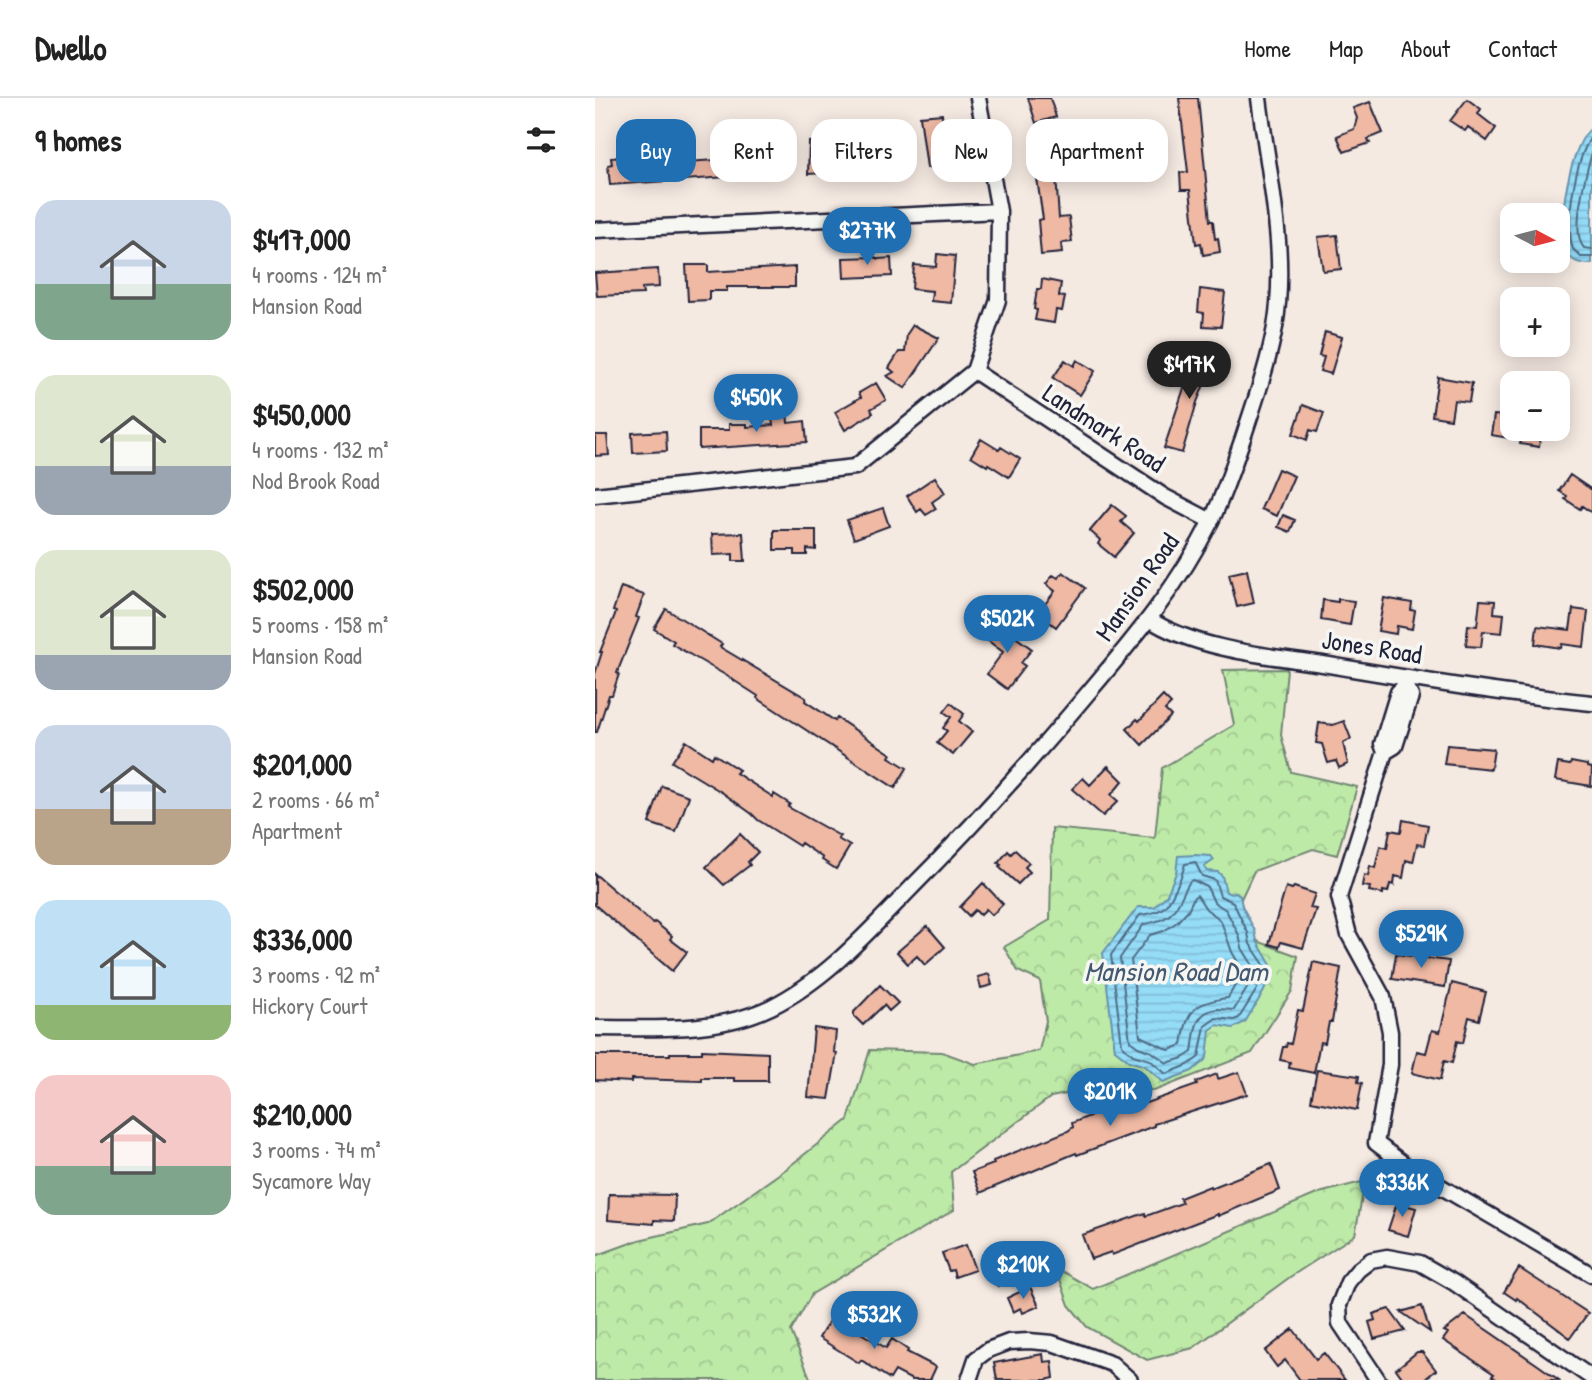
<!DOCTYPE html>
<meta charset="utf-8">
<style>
:root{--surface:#fff;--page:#f2f2f2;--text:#222;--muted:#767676;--line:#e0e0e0;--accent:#1f6fb2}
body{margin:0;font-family:"Patrick Hand",sans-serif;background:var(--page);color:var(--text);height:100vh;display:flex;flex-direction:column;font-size:26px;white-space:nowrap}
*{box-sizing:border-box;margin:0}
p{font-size:23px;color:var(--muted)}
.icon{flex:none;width:38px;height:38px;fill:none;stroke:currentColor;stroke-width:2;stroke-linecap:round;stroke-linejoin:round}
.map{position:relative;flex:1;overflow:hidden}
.panel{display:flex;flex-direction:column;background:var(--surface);width:595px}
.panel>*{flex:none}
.hud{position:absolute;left:21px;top:21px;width:665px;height:63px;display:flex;gap:14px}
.needle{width:46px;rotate:97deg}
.fabs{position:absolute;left:905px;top:105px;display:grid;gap:14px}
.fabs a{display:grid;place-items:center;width:70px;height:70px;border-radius:14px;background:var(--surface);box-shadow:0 4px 18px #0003;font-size:35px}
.price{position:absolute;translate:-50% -60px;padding:0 16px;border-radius:24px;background:var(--accent);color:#fff;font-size:23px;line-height:46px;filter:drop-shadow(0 2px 4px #0008)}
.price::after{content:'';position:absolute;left:50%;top:42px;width:21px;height:16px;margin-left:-10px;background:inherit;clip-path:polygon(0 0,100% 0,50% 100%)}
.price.on{background:#222;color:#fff}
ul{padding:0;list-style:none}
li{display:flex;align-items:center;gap:21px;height:175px;padding:0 35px}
li span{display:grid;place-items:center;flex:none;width:196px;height:140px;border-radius:21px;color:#555}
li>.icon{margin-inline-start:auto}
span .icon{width:84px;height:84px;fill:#fffc;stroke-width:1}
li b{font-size:30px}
h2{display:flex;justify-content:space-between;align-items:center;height:84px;padding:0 35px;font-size:30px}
.tag{padding:0 24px;border-radius:21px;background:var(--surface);box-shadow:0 4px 18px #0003;font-size:24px;line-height:63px}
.tag.on{background:var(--accent);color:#fff}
header{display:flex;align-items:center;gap:42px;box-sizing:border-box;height:98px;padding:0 35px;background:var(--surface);border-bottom:2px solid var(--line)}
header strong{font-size:33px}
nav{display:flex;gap:38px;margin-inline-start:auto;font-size:24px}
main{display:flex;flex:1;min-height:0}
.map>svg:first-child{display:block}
.forest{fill:url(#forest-crowns);stroke:#708672;stroke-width:2}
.water{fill:url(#water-rules);stroke:#6792ac;stroke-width:2}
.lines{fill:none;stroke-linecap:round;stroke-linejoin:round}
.shore{stroke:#506c86;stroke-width:2}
.building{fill:#efb9a4;stroke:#22223b;stroke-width:2}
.minor-casing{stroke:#22223b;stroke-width:19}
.minor{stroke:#f6f6f2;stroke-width:14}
.labels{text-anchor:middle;stroke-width:7;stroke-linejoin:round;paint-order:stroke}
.street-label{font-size:26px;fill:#22223b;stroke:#f6f6f2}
.water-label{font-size:28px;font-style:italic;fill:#445a73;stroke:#f6f6f2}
</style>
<header>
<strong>Dwello</strong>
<nav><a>Home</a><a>Map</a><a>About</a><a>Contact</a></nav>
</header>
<main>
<section class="panel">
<h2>9 homes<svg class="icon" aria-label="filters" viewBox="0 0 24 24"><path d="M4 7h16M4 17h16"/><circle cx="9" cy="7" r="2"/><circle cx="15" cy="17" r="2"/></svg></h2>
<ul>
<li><span style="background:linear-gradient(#c9d6e8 60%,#7fa58c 0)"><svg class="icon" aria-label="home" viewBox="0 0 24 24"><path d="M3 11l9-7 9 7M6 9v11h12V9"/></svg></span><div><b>$417,000</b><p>4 rooms · 124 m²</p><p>Mansion Road</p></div></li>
<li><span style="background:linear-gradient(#dfe7d0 65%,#9aa5b1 0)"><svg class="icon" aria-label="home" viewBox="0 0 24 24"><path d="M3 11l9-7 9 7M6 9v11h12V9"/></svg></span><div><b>$450,000</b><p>4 rooms · 132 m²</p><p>Nod Brook Road</p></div></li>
<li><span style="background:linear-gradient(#dfe7d0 75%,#9aa5b1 0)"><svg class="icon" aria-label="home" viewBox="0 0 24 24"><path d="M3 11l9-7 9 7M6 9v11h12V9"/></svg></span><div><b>$502,000</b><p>5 rooms · 158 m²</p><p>Mansion Road</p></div></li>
<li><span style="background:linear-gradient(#c9d6e8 60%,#b9a48a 0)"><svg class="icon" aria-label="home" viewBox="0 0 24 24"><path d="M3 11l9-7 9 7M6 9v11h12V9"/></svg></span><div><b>$201,000</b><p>2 rooms · 66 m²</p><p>Apartment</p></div></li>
<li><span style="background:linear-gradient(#bfe0f5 75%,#8fb573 0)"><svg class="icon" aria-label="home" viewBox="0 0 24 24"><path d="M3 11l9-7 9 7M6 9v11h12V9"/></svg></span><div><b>$336,000</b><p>3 rooms · 92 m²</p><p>Hickory Court</p></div></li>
<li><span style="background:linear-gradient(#f6c9c9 65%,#7fa58c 0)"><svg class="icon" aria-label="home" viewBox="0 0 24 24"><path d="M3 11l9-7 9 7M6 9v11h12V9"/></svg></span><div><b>$210,000</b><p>3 rooms · 74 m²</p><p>Sycamore Way</p></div></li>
</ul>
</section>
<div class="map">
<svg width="997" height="1282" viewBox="0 0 997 1282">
<defs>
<pattern id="forest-crowns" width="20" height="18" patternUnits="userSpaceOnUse" patternTransform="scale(1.75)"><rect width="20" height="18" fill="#beeaa8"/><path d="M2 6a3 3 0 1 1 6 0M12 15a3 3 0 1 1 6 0" fill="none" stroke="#a3c892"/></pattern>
<pattern id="water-rules" width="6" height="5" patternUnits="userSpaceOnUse" patternTransform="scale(1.75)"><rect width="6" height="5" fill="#95dcf7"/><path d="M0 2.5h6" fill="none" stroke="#80bcd5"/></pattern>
</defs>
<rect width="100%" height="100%" fill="#f5eae2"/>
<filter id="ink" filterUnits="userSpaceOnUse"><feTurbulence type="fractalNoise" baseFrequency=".0143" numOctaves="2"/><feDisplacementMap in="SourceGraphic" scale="14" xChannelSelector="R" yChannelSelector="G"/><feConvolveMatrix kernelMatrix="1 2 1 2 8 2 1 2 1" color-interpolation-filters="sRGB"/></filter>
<g filter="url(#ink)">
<path class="forest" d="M692 571 686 637 696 674 762 689 742 757 718 751 659 773 645 803 662 843 703 858 697 893 657 955 559 993 530 984 456 999 356 1074 359 1112 217 1196 196 1233 215 1280 220 1282H0V1158L44 1142 113 1126 191 1071 253 1022 275 952 347 954 380 966 444 953 451 923 445 883 423 873 409 849 455 822 457 730 560 740 567 670 639 627 628 572Z
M770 1083 760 1137 695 1179 598 1250 552 1262 492 1229 474 1207 461 1170 498 1191 724 1095Z"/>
<path class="water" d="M997 30V166C985 166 975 164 970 151 961 129 976 42 997 30Z
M600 757 616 758 619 762 609 769 612 773 623 774 627 778 631 794 636 796 641 794 645 798 647 808 660 833 662 843 676 867V872L669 893 650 924 638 930 622 927 615 932 612 959 609 963 597 973 568 984 550 968 534 963 520 952 508 855 543 809H559L572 797 581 775 583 758Z"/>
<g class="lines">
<path class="shore" d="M997 38C981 57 969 127 978 151L986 159H997
M997 55C991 74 975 136 989 150L997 151
M600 764 607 778 620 782 625 798 638 804 653 835 655 846 668 865 669 871 662 891 644 920 639 922 621 920 610 928 604 959 593 967 571 976 555 962 538 957 527 947 516 857 545 817C570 814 572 809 582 788 586 780 588 775 590 766Z
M598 782 612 789 619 804 631 812 644 837 647 850 660 871 654 887 639 912C634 912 628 911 622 911 598 914 600 936 597 954L588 960 572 965 557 954 543 949 535 943 525 860 549 826C583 821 580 808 595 783Z
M602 797 611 811 622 819 627 826 637 854 648 873 633 900C598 904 592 913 587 947L574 952 545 938 536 862 555 837 569 833 582 824 593 812 599 799Z"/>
</g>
<path class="building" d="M433 0H455L461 19 441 25Z
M584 0H603L615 123H618L620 141 623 140 625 154 608 157 606 145 601 146 595 92H586L585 75 593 74Z
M872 1 886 11 883 16 901 30 892 43 873 29 870 33 855 23Z
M775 4 788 35 773 41 775 45 749 54 742 38 759 31 762 20 758 10Z
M347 16 351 68 332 70 325 18Z
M229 43 230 55 246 54 247 74 213 76 214 44Z
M459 49 464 120 474 119 477 144 466 145 467 155 446 157 443 122 448 121 440 67H443L442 51Z
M29 58 30 65 56 63V66L190 58 191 75 15 87 13 67 17 66 16 60Z
M742 137 746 171 728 173 723 139Z
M342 156 360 158 356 205 336 203 337 193 317 191 319 167 341 169Z
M280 159 283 161 296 160 297 178 249 180 248 160Z
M91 167H113V174L200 169V189H132V193H114V202L93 203Z
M63 171 64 189 47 190 48 196 2 198 0 175Z
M447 181 466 185 464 198 470 199 467 213 461 212 459 225 440 222 442 212 439 211 442 191H446Z
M605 191 630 194 626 229 608 228 609 215 603 214Z
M318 227 344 240 310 290 292 278 299 274 294 270 304 254H310L312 236Z
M730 234 747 239 736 276 725 273 729 259 724 258Z
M602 253 620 259 602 304 587 355 569 350 592 281 587 279 591 267 596 269Z
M470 262 479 268 482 262 500 273 485 297 458 280Z
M843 279 877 285 874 304 859 302 856 321 837 318Z
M281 285 291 302 276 311 278 315 250 332 240 314 266 299 264 295Z
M708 307 729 315 722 334 715 332 712 342 698 336Z
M192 312 193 325 210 323 212 344 104 351V332H134V326H152V329L178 327 176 314Z
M899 317 917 319V331H947L944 349 925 346 926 342 896 337Z
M71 333 72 353 38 355 37 335Z
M0 337H12L14 357 0 358Z
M386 341 404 352 406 349 425 361 414 379 393 366 392 368 376 358Z
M683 371 699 378 682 418 666 411Z
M975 377 997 392V415L987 408 985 411 970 401 972 398 964 393Z
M340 379 350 395 337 404 341 411 331 417 326 411 322 414 312 398Z
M517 407 531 418 526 424 539 435 519 459 503 446 505 442 495 433Z
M288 410 294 428 259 441 252 422Z
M688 417 700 422 695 434 683 429Z
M179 432H221V452L212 451V457H200V452H179Z
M148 435 150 463H138V456L118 457 117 436Z
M652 472 659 505 642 509 634 476Z
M468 474 490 490 461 529 443 515 460 493 451 486 458 477 463 480Z
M26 489 49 497 41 519 44 520 22 575 24 576 17 597H14L2 634H0V576L7 554H5L21 514 18 513Z
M789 500 817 505 816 512 820 513 817 531 802 528 801 536 783 533Z
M743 501 759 503 755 527 726 522 728 502 743 504Z
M885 502 900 503 899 515 909 516 907 535 888 533 886 549 871 548 873 527 882 528Z
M71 511 127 546 125 549 211 600 210 603 240 623 242 620 296 656 294 659 312 670 300 690 162 600 163 598 132 578 77 546 79 543 59 531Z
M978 511 993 513 989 549 967 546 966 550 940 546 942 528 975 532Z
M400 524 437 551 426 565 430 568 412 591 392 576 408 554 388 539Z
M568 598 576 606 570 612 576 618 547 647 532 631 542 621 544 623Z
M356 605 369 616 364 623 377 634 358 657 342 645 352 633 348 630 356 619 349 614Z
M749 623 756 641 748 645 753 666 744 670 741 663 733 665 727 646 721 645 724 625 738 627Z
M91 643 117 660 119 656 144 672 141 675 178 699 179 696 195 706 193 709 245 738 243 741 255 748 241 771 227 762 228 760 206 745 204 748 163 722 157 716 128 695 77 664Z
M852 647 899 651 896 671 849 666Z
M976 664 992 667V669L997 670 996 688 960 682 963 665 975 667Z
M513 668 528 683 516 697 523 703 508 718 477 691 488 680 495 687Z
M67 688 94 698 81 734 54 725Z
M808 722 833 727 829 747 822 746 818 764 811 762 808 780 800 778 799 787 795 786 793 794 788 793V796L774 793 775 789 767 788 769 777 773 778 775 768 780 770 785 748 792 750 795 732 806 734Z
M145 736 163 754 153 764 155 767 129 787 111 769Z
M420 752 434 765 430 769 435 774 423 786 404 769 406 767 403 765 413 753 416 756Z
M0 776 58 826 60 824 77 838 75 841 92 854 77 873 0 807Z
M388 785 408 806 397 817 391 811 385 817 380 812 374 818 365 809Z
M691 789 697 791 699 789 720 796 715 810 721 811 708 850 686 844 684 849 674 846Z
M332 828 350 849 330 867 322 858 313 866 302 854Z
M801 856 854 863 850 889 797 881Z
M718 864 746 870 737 924H734L730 945 725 944 719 975 694 970 695 964 685 962 688 949H691L692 945 696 946 703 912 708 913Z
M394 876 397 887 386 890 383 879Z
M857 885 891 894 884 922 874 919 868 945 862 943 857 965 849 963 845 982 817 975 822 953 831 955 837 932 845 934Z
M285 887 303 905 294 913 289 907 268 927 259 918V914Z
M219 930 241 933 239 954 242 955 234 1001 213 999Z
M107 952 173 955V983H139V980H107V983L36 981V984L0 982V957H75V955H107Z
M722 972 764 978 763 984 767 985 762 1012 716 1003Z
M644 974 652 996 559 1026V1028L482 1057 481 1055 385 1095 377 1074 399 1066 398 1063 473 1033 478 1029 477 1025 541 999 543 1005 550 1003 551 1005 602 987 601 984 622 976 623 981Z
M676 1066 685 1092 623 1118V1116L517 1157 516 1154 496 1161 487 1137 550 1115 551 1118 587 1105 585 1100 615 1088 616 1090Z
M14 1096 80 1097 79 1123 59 1122V1126L13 1122Z
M802 1105 821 1110 813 1138 793 1132Z
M371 1147 380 1172 360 1179 358 1172 354 1173 347 1155Z
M407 1151 422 1163 403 1188 388 1176Z
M924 1170 993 1215 975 1240 922 1200 921 1202 909 1194Z
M435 1189 444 1208 428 1215 426 1210 418 1214 412 1200Z
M827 1208 835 1234 806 1214Z
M241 1211 258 1221 254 1228 291 1250 297 1241 313 1252 312 1254 341 1269 335 1282H317L300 1273 295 1281 266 1262 264 1265 224 1240Z
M794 1211 810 1233 779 1241 774 1224 780 1222 778 1216Z
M870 1217 943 1267 964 1282H903L897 1278 899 1276 848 1242 853 1235 849 1233Z
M698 1231 721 1261 729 1255 750 1282H705L690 1262 682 1269 670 1253Z
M822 1254H827L841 1272 829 1282H809L801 1271Z
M448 1256 449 1264 457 1263 459 1280 451 1282H402L399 1265Z"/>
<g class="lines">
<defs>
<path id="minor" d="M0 132 404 113
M379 273 570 399 616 423
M0 397 260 369 379 273 403 202 404 113 383 0
M554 521C599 551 674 558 728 566 817 581 907 596 997 605
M812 580 810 588 803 594 787 646 790 654 744 799 754 837 788 899 795 934V967L781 1045 814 1070 997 1177
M790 654 800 648 816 598 810 588
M0 930C59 930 122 935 176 909 231 882 275 832 317 789 379 727 437 662 493 595 539 541 584 487 616 423 629 397 638 368 648 340 660 303 673 267 680 229 693 154 673 75 664 0
M374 1282 381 1261 393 1252 414 1244 434 1243 457 1245 517 1266 535 1282
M783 1282 745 1225 744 1207 753 1184 763 1172 776 1162 792 1159 825 1165 858 1184 997 1280"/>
</defs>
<use href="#minor" class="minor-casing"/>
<use href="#minor" class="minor"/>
</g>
</g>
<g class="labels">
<g class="street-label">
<text transform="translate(509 330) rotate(33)" y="9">Landmark Road</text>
<text transform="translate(542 489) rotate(-55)" y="9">Mansion Road</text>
<text transform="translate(777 549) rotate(9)" y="9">Jones Road</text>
</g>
<g class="water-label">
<text x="581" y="883">Mansion Road Dam</text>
</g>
</g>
</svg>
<div class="fabs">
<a><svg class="needle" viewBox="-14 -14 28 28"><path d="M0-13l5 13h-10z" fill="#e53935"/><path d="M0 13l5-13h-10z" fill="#767676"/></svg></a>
<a>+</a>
<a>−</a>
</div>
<b class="price" style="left:272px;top:169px">$277K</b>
<b class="price on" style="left:594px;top:303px">$417K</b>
<b class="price" style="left:161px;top:336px">$450K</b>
<b class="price" style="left:412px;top:557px">$502K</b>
<b class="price" style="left:826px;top:872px">$529K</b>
<b class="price" style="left:515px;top:1030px">$201K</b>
<b class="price" style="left:807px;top:1121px">$336K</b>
<b class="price" style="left:428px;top:1203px">$210K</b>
<b class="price" style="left:279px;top:1253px">$532K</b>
<div class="hud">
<a class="tag on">Buy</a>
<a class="tag">Rent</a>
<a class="tag">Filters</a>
<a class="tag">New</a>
<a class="tag">Apartment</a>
</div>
</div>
</main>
